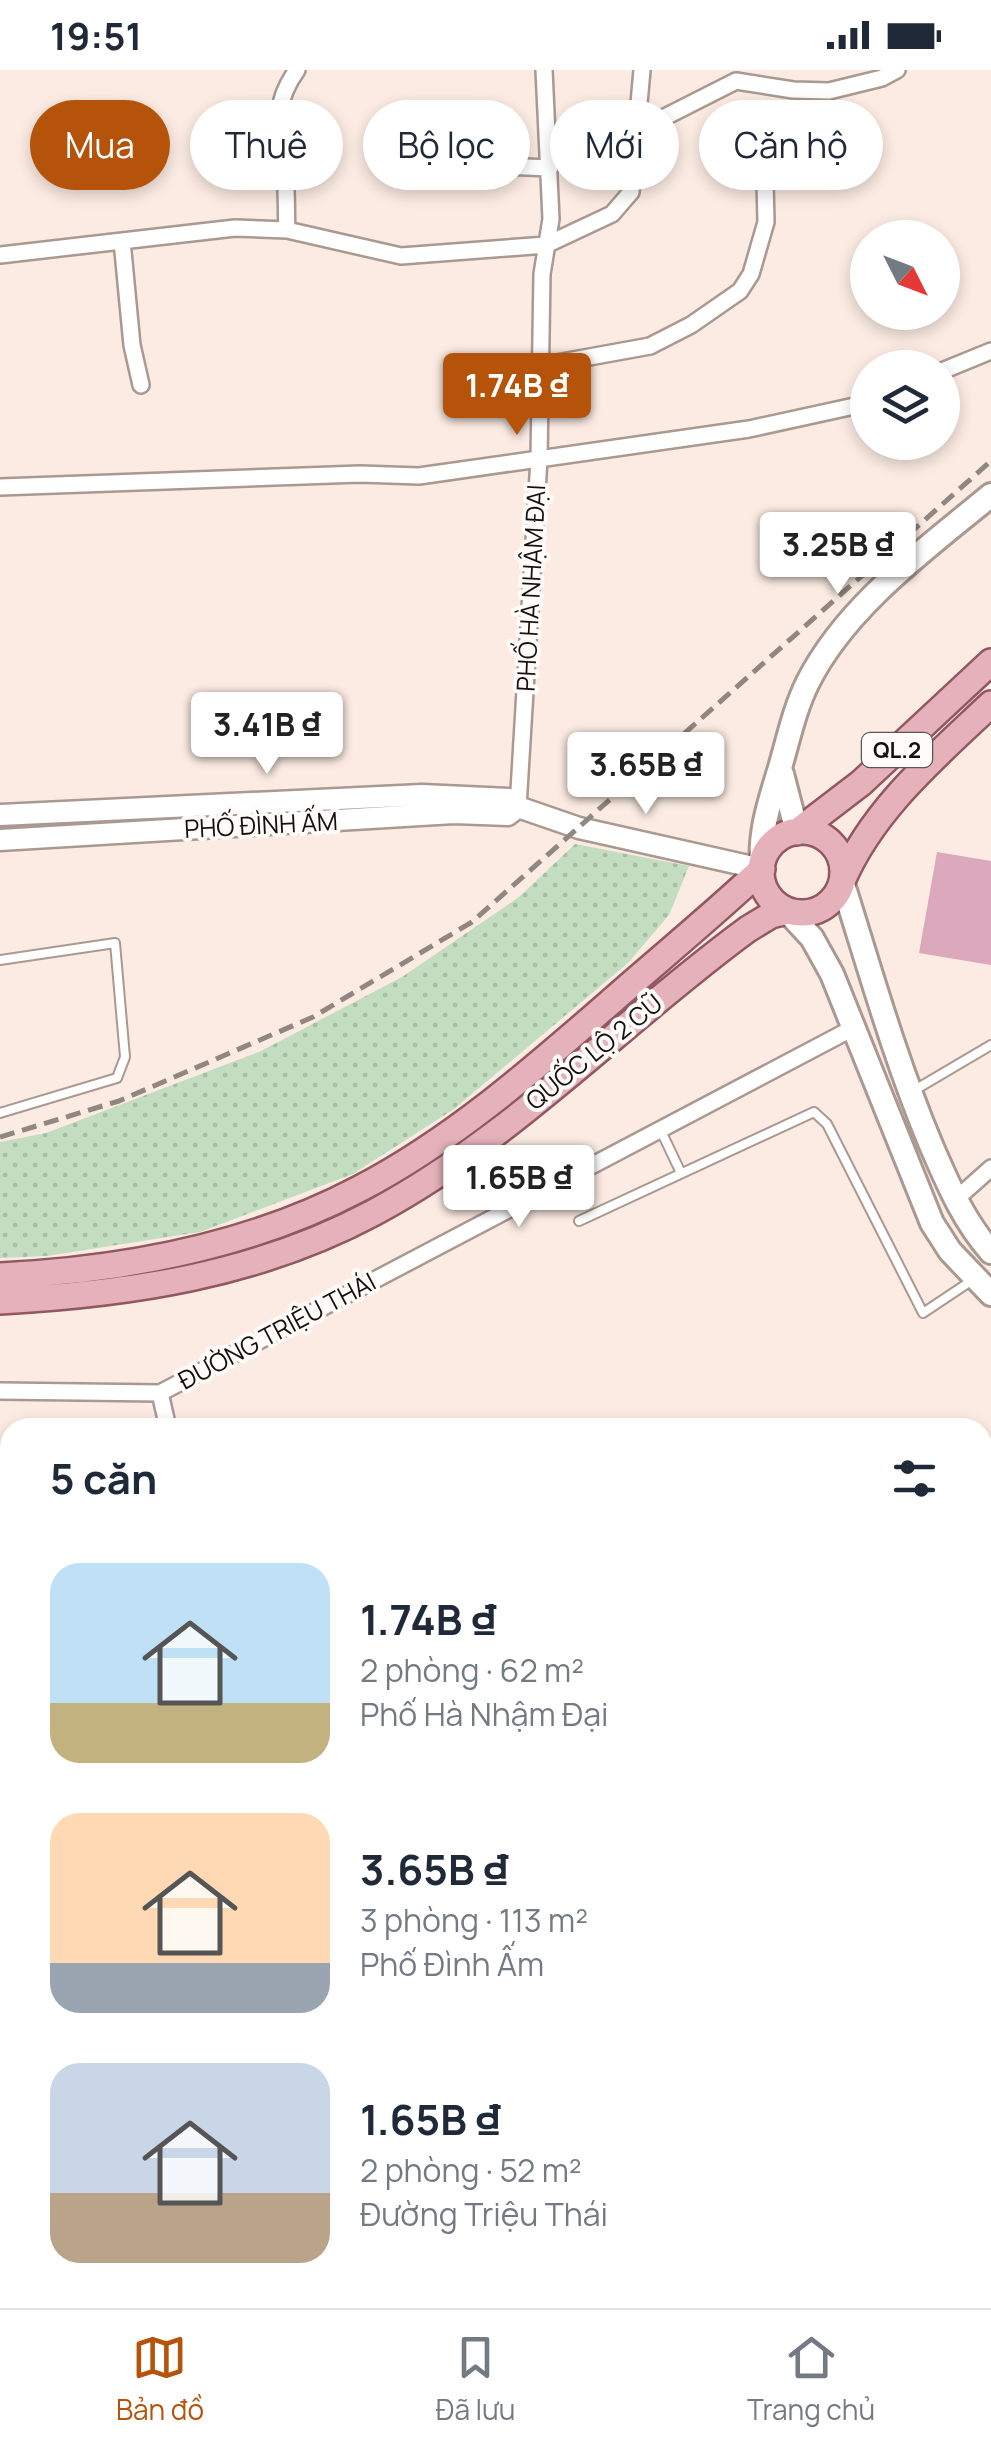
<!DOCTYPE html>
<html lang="vi">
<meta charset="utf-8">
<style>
:root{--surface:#fff;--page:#f6f6f7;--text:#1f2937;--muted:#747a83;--line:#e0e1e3;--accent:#b45309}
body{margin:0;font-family:Manrope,sans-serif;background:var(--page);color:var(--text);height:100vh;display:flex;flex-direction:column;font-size:38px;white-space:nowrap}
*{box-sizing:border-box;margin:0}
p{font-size:32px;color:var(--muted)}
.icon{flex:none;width:55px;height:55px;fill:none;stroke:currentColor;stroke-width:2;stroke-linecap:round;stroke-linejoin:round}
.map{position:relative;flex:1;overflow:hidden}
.details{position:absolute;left:0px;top:1348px;width:992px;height:892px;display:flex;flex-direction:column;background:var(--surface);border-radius:30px 30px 0 0;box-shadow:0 5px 15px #0003}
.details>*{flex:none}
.top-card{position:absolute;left:30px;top:30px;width:932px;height:90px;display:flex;gap:20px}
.needle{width:65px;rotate:132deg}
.buttons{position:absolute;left:850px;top:150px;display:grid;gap:20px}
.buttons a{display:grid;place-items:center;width:110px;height:110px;border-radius:50%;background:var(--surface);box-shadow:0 5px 15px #0003;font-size:50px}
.price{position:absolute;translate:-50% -85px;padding:0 22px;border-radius:10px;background:#fff;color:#222;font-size:32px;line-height:65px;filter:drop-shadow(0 2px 5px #0008)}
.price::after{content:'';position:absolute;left:50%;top:60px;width:30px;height:22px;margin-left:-15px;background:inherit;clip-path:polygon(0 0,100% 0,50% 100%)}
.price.selected{background:var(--accent);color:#fff}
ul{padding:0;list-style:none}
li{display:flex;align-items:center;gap:30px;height:250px;padding:0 50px}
li span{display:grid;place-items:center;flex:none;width:280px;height:200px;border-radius:30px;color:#555}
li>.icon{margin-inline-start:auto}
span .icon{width:120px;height:120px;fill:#fffc;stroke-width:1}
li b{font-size:42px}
h2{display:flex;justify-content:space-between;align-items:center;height:120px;padding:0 50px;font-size:42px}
.tag{padding:0 35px;border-radius:45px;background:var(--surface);box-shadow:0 5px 15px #0003;font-size:35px;line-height:90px}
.tag.selected{background:var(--accent);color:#fff}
.status{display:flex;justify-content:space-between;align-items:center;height:70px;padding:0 50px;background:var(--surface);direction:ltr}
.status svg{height:28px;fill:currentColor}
.tab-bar{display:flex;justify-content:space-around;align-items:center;height:140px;border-top:2px solid var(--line);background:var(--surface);font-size:28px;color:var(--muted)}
.tab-bar a{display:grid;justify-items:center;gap:5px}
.tab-bar .selected{color:var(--accent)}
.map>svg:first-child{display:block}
.park{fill:url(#park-dots)}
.building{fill:#dba8bc}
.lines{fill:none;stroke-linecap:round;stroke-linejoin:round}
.service-casing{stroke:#a99991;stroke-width:12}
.minor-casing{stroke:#a99991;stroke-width:20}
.tertiary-casing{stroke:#a99991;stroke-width:25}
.secondary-casing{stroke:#a99991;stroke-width:28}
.primary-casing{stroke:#915860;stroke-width:30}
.service{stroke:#fff;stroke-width:8}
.minor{stroke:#fff;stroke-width:15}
.tertiary{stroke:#fff;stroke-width:20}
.secondary{stroke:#fff;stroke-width:22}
.primary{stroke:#e5b2bb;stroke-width:25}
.rail{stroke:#918680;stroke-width:5;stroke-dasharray:15 8;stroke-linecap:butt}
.labels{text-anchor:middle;stroke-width:8;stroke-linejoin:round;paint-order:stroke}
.shield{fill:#fefbf9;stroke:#5b5654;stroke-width:2.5}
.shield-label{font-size:22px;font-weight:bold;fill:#15100d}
.street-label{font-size:25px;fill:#15100d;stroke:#fefbf9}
</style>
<div class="status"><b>19:51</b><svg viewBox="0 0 49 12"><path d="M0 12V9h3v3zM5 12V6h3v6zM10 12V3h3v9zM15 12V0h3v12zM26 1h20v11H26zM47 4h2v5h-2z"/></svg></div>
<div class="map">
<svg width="991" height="2238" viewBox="0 0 991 2238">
<defs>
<pattern id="park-dots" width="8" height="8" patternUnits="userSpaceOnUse" patternTransform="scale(2.5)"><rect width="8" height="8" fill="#c3ddc0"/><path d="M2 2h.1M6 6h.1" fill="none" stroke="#a7bda4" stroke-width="1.8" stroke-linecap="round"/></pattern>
</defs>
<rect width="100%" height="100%" fill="#fbebe2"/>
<path class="park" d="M575 774 689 796 669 845 628 893 454 1039 353 1104 200 1162 47 1186 0 1188V1072L46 1063 261 981 402 907 519 827Z"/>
<path class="building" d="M937 782 991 791V895L919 883Z"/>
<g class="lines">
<defs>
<path id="service" d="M0 890 115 873 125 987 117 1008 0 1043
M913 1021 991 975
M661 1061 681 1103
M579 1151 814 1042 827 1054 923 1243 971 1211
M560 2230 572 2238
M478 2238 515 2230"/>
<path id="minor" d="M637 57 661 49 736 11 793 20 829 21 882 8 897 0
M407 92 550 98
M287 160C286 142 287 123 285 105 280 63 270 37 297 0
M122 171 132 275 141 315
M0 185 235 158 287 160 401 186 546 175 612 144 631 122 642 0
M540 296 650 276 691 255 740 221 751 204 766 152 765 112 742 94 723 65
M942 301 991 281
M0 417 360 404 419 406 749 359 868 333
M518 737 539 389 542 204 551 149 544 0
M955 1130 991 1098
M0 1321 160 1323 855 957
M160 1323 168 1358
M982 1412 991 1398
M982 1445 991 1446
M982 1590H991
M982 1830H991
M982 2033H991
M370 2230 372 2238"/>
<path id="tertiary" d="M0 745 422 725 509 729 518 737 579 758 762 799
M0 770 454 743 508 745 518 737"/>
<path id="secondary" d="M782 704 797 762
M762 799C759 763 769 734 779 701 788 671 794 640 808 612 847 535 926 479 991 425
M842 811C870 900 895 989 931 1075 948 1114 963 1150 991 1182
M787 841 812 868 832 904 932 1153 950 1181 991 1224"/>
<path id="primary" d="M761 802a41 41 0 1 1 82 0a41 41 0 1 1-82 0Z
M797 762 861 713 991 592
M842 811C873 739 935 687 991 634
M0 1206C123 1200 249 1177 359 1119 452 1071 535 998 614 929 663 886 714 844 762 799
M0 1231C130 1224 257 1205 373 1143 512 1069 622 951 748 859L771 845 787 841"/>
</defs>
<use href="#service" class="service-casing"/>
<use href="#minor" class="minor-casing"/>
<use href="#tertiary" class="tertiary-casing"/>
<use href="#secondary" class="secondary-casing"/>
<use href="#primary" class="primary-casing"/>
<use href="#service" class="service"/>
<use href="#minor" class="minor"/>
<use href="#tertiary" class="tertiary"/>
<use href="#secondary" class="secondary"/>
<use href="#primary" class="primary"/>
<path class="rail" d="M0 1067 119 1031 313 947 472 852 991 391"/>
</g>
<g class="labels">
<rect class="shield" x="862" y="663" width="70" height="34" rx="8"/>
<g class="shield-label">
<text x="897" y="688">QL.2</text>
</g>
<g class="street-label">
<text transform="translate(531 518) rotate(-87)" y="9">PHỐ HÀ NHẬM ĐẠI</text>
<text transform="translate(261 755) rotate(-3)" y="9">PHỐ ĐÌNH ẤM</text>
<text transform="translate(594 982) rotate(-39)" y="9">QUỐC LỘ 2 CŨ</text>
<text transform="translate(277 1261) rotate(-28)" y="9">ĐƯỜNG TRIỆU THÁI</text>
</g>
</g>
</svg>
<div class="buttons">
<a><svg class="needle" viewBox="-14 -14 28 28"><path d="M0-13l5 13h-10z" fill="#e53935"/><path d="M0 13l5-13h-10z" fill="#747a83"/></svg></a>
<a><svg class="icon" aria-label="layers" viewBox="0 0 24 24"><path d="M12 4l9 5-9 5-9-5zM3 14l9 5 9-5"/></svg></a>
</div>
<b class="price selected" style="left:517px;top:368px">1.74B ₫</b>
<b class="price" style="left:838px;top:527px">3.25B ₫</b>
<b class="price" style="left:267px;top:707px">3.41B ₫</b>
<b class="price" style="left:646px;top:747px">3.65B ₫</b>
<b class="price" style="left:519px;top:1160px">1.65B ₫</b>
<div class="top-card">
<a class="tag selected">Mua</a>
<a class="tag">Thuê</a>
<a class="tag">Bộ lọc</a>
<a class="tag">Mới</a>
<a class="tag">Căn hộ</a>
</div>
<section class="details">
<h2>5 căn<svg class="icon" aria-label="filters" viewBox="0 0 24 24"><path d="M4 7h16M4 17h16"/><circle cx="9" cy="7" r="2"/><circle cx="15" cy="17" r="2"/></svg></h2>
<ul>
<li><span style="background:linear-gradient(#bfe0f5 70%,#c2b280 0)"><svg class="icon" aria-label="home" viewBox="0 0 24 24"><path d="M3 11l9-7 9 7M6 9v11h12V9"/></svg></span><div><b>1.74B ₫</b><p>2 phòng · 62 m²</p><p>Phố Hà Nhậm Đại</p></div></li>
<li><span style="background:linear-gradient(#ffd9b3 75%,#9aa5b1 0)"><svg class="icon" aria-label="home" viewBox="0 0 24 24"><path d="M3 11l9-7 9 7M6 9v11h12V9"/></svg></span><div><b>3.65B ₫</b><p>3 phòng · 113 m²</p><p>Phố Đình Ấm</p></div></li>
<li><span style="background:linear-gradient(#c9d6e8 65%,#b9a48a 0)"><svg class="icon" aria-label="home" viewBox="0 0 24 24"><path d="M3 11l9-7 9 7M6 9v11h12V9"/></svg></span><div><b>1.65B ₫</b><p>2 phòng · 52 m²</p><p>Đường Triệu Thái</p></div></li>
</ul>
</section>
</div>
<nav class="tab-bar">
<a class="selected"><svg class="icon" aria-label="map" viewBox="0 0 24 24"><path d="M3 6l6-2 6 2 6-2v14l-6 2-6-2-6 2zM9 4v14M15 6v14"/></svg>Bản đồ</a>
<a><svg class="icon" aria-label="saved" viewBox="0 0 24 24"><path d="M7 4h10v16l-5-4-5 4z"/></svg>Đã lưu</a>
<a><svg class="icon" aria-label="home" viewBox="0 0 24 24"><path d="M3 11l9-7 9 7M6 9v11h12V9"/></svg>Trang chủ</a>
</nav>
